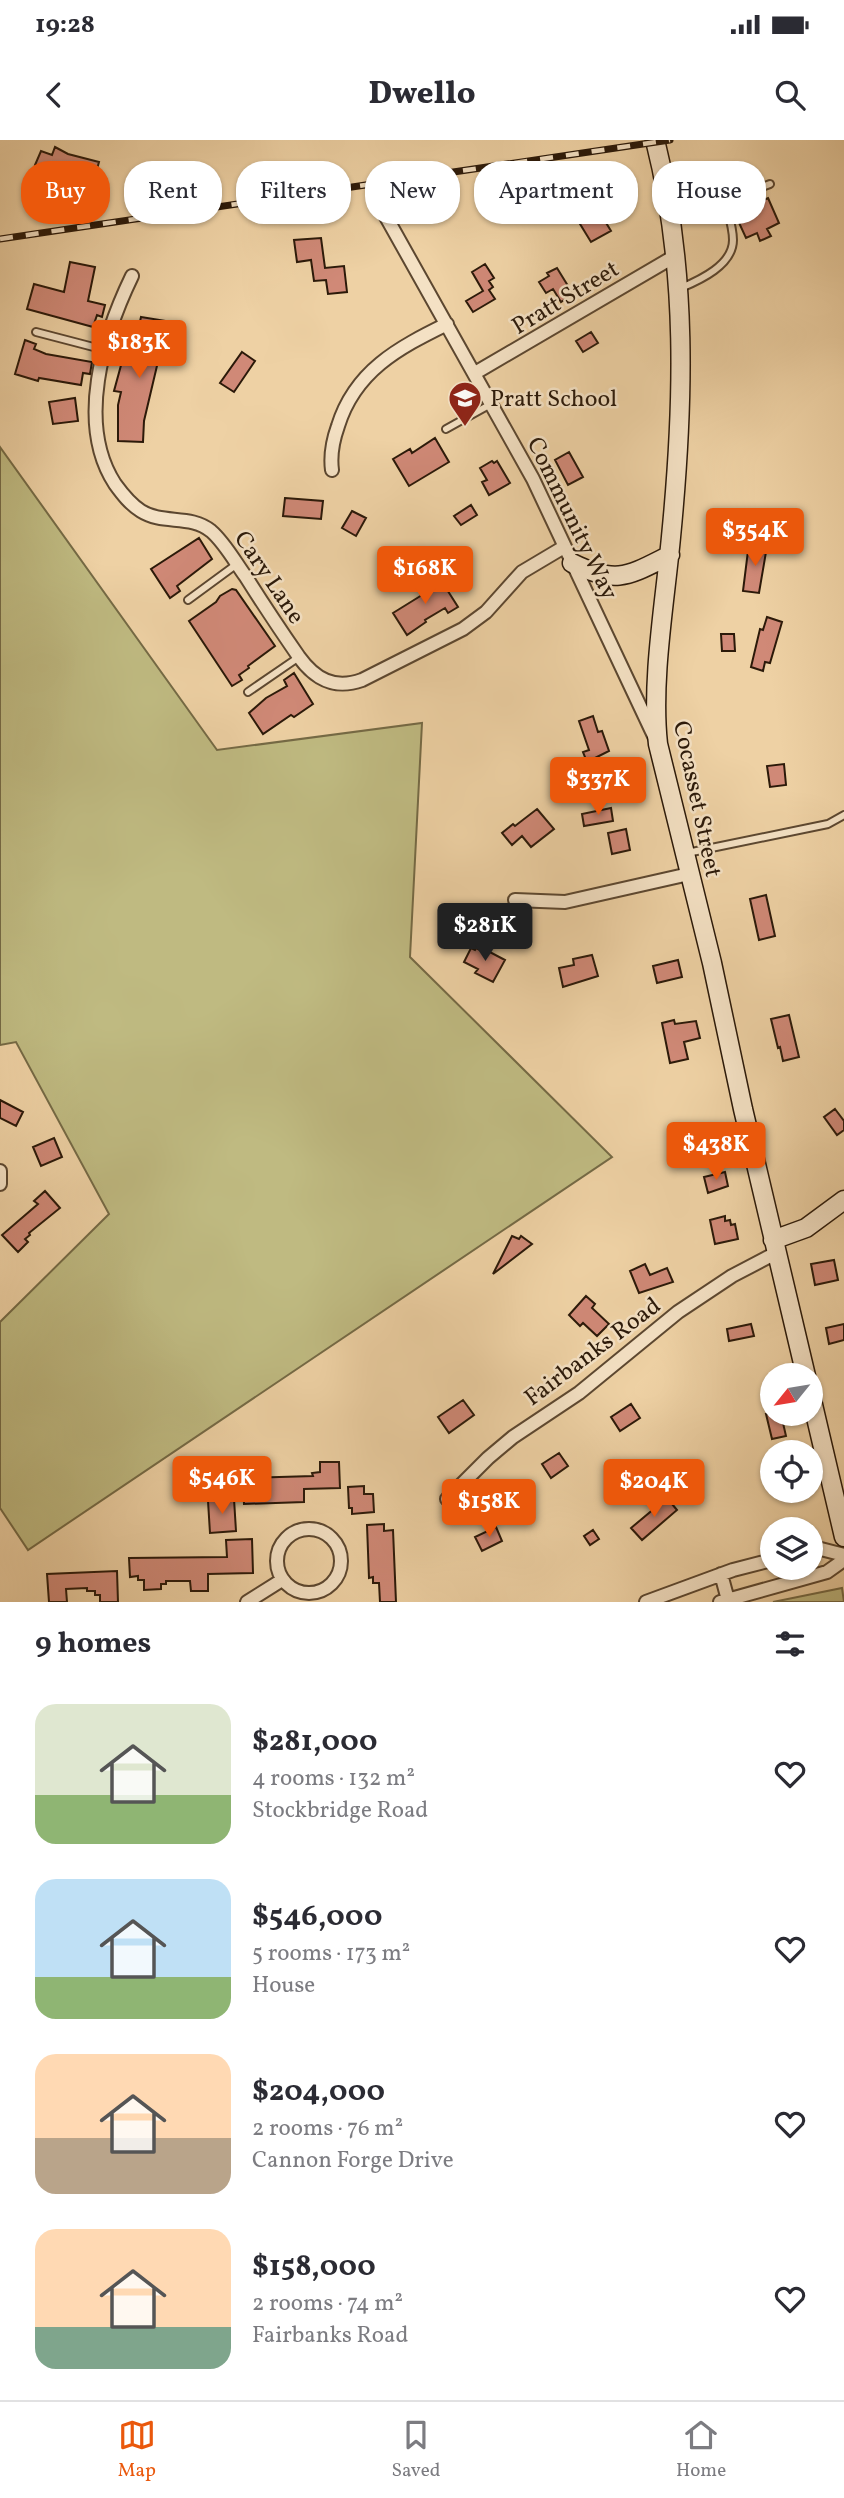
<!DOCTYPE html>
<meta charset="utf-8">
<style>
:root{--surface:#fff;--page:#f2f2f3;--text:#2b2b33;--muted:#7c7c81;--line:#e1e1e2;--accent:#ea580c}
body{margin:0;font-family:Vollkorn,serif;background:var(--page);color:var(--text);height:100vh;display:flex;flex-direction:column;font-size:26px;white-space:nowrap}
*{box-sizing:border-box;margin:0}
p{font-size:23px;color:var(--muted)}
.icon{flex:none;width:38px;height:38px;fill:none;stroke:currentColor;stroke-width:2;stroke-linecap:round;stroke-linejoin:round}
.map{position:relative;height:1462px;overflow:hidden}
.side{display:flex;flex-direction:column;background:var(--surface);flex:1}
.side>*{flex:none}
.banner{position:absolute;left:21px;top:21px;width:803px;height:63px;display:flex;gap:14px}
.needle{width:46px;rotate:240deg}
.tools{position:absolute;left:760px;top:1223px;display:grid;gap:14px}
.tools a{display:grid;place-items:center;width:63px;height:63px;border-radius:50%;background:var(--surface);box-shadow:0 2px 5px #0004;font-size:35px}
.price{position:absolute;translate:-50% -60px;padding:0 16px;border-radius:7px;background:var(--accent);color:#fff;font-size:23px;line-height:46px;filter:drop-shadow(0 2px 4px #0008)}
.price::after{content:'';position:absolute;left:50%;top:42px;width:21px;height:16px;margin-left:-10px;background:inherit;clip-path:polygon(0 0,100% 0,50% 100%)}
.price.on{background:#222;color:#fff}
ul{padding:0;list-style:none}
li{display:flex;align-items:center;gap:21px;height:175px;padding:0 35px}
li span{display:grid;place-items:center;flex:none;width:196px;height:140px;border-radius:21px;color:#555}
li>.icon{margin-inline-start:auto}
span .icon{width:84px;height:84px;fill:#fffc;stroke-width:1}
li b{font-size:30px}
h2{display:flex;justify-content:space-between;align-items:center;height:84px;padding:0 35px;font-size:30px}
.pill{padding:0 24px;border-radius:28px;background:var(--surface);box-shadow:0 2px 5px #0004;font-size:24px;line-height:63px}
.pill.on{background:var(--accent);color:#fff}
.status{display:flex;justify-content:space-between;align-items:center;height:49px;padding:0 35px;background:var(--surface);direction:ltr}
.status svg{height:19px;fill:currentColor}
header{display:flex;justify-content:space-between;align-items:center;height:91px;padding:0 35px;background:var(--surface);font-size:32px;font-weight:800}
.dock{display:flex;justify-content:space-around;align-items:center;height:98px;border-top:2px solid var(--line);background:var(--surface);font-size:19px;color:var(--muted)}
.dock a{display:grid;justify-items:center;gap:4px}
.dock .on{color:var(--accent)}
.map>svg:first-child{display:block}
.green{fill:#bfba81;stroke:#756a45;stroke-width:2}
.building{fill:#d08977;stroke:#2b1909;stroke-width:2}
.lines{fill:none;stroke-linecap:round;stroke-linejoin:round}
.lane-casing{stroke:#5c4730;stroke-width:10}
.street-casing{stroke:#5c4730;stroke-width:16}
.secondary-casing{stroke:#2b1909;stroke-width:21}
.lane{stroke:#f4e1c4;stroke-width:6}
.street{stroke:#f4e1c4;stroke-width:12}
.secondary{stroke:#f4e1c4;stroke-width:18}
.rail-casing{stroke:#2b1909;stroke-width:7}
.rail{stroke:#f4e1c4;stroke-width:4.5;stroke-dasharray:13;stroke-linecap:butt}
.labels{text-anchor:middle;stroke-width:5;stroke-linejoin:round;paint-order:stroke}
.street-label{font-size:24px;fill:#2b1909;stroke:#f4e1c4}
.poi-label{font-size:24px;fill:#2b1909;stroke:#f4e1c4;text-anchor:start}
</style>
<div class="status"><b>19:28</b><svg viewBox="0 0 49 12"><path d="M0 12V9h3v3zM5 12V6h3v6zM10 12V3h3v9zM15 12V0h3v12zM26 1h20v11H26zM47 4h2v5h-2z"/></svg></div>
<header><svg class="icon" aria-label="back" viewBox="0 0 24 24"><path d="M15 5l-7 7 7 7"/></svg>Dwello<svg class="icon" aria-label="search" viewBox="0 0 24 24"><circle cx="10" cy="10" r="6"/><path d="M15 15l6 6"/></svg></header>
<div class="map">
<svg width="844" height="1462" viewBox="0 0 844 1462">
<rect width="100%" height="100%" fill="#eed1a4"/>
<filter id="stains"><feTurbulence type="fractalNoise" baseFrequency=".00286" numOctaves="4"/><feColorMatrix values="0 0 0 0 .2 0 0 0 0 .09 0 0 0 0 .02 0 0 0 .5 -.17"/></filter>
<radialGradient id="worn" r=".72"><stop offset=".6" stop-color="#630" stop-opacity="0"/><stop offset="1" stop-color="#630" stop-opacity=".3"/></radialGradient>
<path class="green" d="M0 307 217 610 422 583 410 817 612 1017 28 1410 0 1368V1182L109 1074 16 902 0 905Z
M842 1448 844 1462H773Z"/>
<path class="building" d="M55 7 68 14 99 22 95 36 71 30 70 32 60 30 58 34 35 25 41 11 52 15Z
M768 58 779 83 767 89 771 96 760 101 757 93 746 98 735 74Z
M597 68 611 91 591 102 577 79Z
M321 98 325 128 344 126 347 152 328 154 326 140 314 141 311 120 297 122 294 100Z
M70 122 95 127 88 161 105 165 102 177 97 175 93 187 27 169 34 144 64 152Z
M485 124 494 138 489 141 493 147 489 150 495 159 473 172 466 161 483 151 472 132Z
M557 128 573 154 561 162 553 149 546 153 539 142 549 136 547 133Z
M141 177 166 181 160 213 144 281 143 302 118 301V265L121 252 114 251 123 218 129 219 132 207 134 208Z
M591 192 598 203 583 212 576 201Z
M25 200 36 204 34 209 46 214 92 222 90 234 83 233 81 245 39 238 38 241 15 234Z
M242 212 255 221 234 252 220 243Z
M75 258 78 281 53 284 49 262Z
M435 298 449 322 409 346 393 319 410 309 412 313Z
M569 312 583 337 568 345 555 320Z
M492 321 494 323 497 321 510 343 489 355 482 342 487 340 480 328Z
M285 358 323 361 321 379 283 376Z
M471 365 477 375 461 385 454 376Z
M352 371 366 378 356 396 342 388Z
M199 398 212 419 177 446 180 451 170 458 151 429Z
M749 403 767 406 759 453 743 451Z
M439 437 458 467 448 473 445 468 425 480 426 482 407 495 393 473 422 455 419 450Z
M232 449 236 450 275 506 248 526 249 528 239 535 242 540 232 546 189 481 216 462 220 456Z
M767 477 782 482 770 523 765 522 763 531 751 527 760 489 763 490Z
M721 494H734L735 511H722Z
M294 533 313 564 294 577 291 575 263 594 249 573 266 558 287 546 284 540Z
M593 576 598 592 602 591 609 611 587 622 583 612 589 610 579 581Z
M784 624 786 645 770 647 767 626Z
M611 668 613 681 584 686 582 674Z
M537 669 554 689 531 707 522 696 512 705 502 693 513 684 515 686Z
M626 689 630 710 612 714 608 693Z
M766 755 775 796 759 800 750 759Z
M471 808 475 810 476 808 485 813 486 810 505 820 493 842 475 833 478 829 464 822Z
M592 815 598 836 563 847 559 828 574 825 573 819Z
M678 820 682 837 657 843 653 826Z
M789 875 799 917 783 921 780 907 778 908 771 879Z
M674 880 675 884 696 881 700 898 684 902 688 919 670 923 662 883Z
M0 960 23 972 16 986 0 978Z
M835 969 844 981V990L837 995 824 977Z
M54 998 62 1017 41 1026 33 1007Z
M725 1032 728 1046 708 1053 704 1037Z
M45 1051 60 1068 29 1093 30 1095 25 1099 28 1102 18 1112 2 1095 38 1064 34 1061Z
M725 1076V1081L730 1080 731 1085 735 1084 738 1099 715 1104 710 1080Z
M512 1096 519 1099 521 1096 532 1104 493 1134Z
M834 1120 838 1140 815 1145 811 1124Z
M645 1124 650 1135 667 1128 673 1142 639 1153 630 1131Z
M586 1156 595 1164 592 1168 609 1184 597 1196 583 1183 580 1186 569 1175Z
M751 1184 754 1196 729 1201 727 1189Z
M844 1184V1200L829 1204 826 1188Z
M463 1260 474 1275 449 1293 438 1277Z
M631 1264 640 1278 620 1291 611 1277Z
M766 1274H803L804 1278 783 1283 786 1296 772 1299Z
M559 1313 568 1326 551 1338 542 1324Z
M320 1322H339L340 1348 304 1349V1362L244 1364 243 1338 313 1336 312 1333 320 1332Z
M364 1346V1354H373L374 1372 352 1374V1368H349L348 1347Z
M667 1358 677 1370 642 1400 631 1388Z
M234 1359 236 1391 210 1393 208 1361Z
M384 1384V1391L393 1390 396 1462H380L379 1443H373V1437L369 1438 367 1385Z
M496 1387 502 1401 482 1411 475 1397Z
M593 1390 599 1399 590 1405 584 1396Z
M252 1399 253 1433 208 1434V1451H191L190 1441H166V1444H161V1449L144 1450V1440H138V1436L130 1437 129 1418 227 1417 226 1400Z
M117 1431 118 1462H100V1455H95V1451H87V1448L66 1449 67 1462H49L47 1434Z"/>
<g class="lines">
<defs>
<path id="lane" d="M681 148C700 140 733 125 733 100 733 87 728 73 725 61L770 44
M36 192 105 210
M446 289 491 264
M188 460 237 424
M248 552 299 517
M687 713 828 684 844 675"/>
<path id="street" d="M380 66 533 339 655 598
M132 136C103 196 76 284 115 344 123 355 130 364 141 371 163 385 190 374 211 391 225 403 235 422 246 437 263 464 281 491 299 517 315 539 334 550 362 540L463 489 486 472 522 432 564 407
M475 233 675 116
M332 330C330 315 333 300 338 286 355 231 398 208 447 184
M515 760 565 762 689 734
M0 1031V1044
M447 1359 488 1318 513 1297 579 1253 678 1172 732 1136 776 1113
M277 1421a32 32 0 1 1 64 0a32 32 0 1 1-64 0Z
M810 1409 817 1408 844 1415
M721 1434 728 1460
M247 1462 282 1440
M646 1462 733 1430 772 1420
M720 1462 827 1432 844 1420"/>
<path id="secondary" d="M655 0C688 131 684 264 671 397 665 462 651 540 658 604L712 823 743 969 806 1236
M572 423C617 445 628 436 670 415
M773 1100 806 1088 844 1060
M810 1252 844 1397"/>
</defs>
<use href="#lane" class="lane-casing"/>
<use href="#street" class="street-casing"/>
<use href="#secondary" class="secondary-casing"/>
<use href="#lane" class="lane"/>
<use href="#street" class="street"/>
<use href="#secondary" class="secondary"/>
<defs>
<path id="rail" d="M0 99 670 0"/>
</defs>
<use href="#rail" class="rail-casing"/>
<use href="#rail" class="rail"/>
</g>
<defs>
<symbol id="school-pin" viewBox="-11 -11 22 30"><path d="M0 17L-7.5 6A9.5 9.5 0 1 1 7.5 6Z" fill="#8f2418" stroke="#f4e1c4"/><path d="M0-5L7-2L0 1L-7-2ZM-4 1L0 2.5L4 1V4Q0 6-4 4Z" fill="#fff"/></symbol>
</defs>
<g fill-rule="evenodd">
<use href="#school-pin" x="446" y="239" width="38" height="52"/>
</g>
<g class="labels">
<g class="street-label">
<text transform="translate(565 157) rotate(-31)" y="8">Pratt Street</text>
<text transform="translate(573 378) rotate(64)" y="8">Community Way</text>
<text transform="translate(270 437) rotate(56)" y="8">Cary Lane</text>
<text transform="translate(698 659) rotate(78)" y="8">Cocasset Street</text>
<text transform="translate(592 1211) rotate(-37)" y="8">Fairbanks Road</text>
</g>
<g class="poi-label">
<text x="490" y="266">Pratt School</text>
</g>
</g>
<rect width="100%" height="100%" filter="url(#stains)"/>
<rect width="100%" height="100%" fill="url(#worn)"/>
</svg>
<div class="tools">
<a><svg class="needle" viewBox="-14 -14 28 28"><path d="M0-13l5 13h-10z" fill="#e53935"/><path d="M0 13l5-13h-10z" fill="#7c7c81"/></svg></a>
<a><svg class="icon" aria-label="locate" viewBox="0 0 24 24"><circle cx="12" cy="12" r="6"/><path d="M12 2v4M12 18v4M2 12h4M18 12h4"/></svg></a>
<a><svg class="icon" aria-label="layers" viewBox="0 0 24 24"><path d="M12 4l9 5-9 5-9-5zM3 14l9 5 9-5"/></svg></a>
</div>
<b class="price" style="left:139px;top:240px">$183K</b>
<b class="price" style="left:755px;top:428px">$354K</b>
<b class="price" style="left:425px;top:466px">$168K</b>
<b class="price" style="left:598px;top:677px">$337K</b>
<b class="price on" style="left:485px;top:823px">$281K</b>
<b class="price" style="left:716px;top:1042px">$438K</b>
<b class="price" style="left:222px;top:1376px">$546K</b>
<b class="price" style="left:654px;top:1379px">$204K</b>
<b class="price" style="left:489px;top:1399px">$158K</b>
<div class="banner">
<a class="pill on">Buy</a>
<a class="pill">Rent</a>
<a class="pill">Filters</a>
<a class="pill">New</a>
<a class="pill">Apartment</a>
<a class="pill">House</a>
</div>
</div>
<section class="side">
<h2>9 homes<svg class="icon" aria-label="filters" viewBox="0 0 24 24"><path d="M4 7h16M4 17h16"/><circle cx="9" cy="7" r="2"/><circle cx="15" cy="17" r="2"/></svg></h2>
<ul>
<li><span style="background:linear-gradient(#dfe7d0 65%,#8fb573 0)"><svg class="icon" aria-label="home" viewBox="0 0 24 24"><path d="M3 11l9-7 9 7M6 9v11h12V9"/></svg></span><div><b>$281,000</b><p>4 rooms · 132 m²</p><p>Stockbridge Road</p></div><svg class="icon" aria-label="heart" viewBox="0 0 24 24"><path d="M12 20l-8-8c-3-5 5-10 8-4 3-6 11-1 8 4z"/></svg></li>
<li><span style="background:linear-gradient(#bfe0f5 70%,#8fb573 0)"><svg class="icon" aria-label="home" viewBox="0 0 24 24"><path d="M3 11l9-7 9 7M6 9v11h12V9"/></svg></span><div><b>$546,000</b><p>5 rooms · 173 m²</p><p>House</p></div><svg class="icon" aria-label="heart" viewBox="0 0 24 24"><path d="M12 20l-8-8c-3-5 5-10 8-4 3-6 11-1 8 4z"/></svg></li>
<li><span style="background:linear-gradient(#ffd9b3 60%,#b9a48a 0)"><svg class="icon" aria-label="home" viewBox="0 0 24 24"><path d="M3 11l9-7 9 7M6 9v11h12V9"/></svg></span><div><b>$204,000</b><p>2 rooms · 76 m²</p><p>Cannon Forge Drive</p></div><svg class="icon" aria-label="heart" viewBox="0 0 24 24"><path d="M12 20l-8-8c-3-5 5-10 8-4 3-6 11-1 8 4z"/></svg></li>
<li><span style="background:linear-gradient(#ffd9b3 70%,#7fa58c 0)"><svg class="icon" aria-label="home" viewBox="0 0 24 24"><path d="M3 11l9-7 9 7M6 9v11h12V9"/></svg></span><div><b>$158,000</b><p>2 rooms · 74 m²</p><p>Fairbanks Road</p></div><svg class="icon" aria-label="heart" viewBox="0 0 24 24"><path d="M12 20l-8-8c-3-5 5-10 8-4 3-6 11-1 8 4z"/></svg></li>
</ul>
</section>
<nav class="dock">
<a class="on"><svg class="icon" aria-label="map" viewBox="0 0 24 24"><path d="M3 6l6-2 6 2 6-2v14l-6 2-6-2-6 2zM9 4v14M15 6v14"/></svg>Map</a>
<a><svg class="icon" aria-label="saved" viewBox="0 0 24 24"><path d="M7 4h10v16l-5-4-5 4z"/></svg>Saved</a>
<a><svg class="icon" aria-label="home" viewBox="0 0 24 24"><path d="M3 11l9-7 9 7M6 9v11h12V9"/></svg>Home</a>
</nav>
